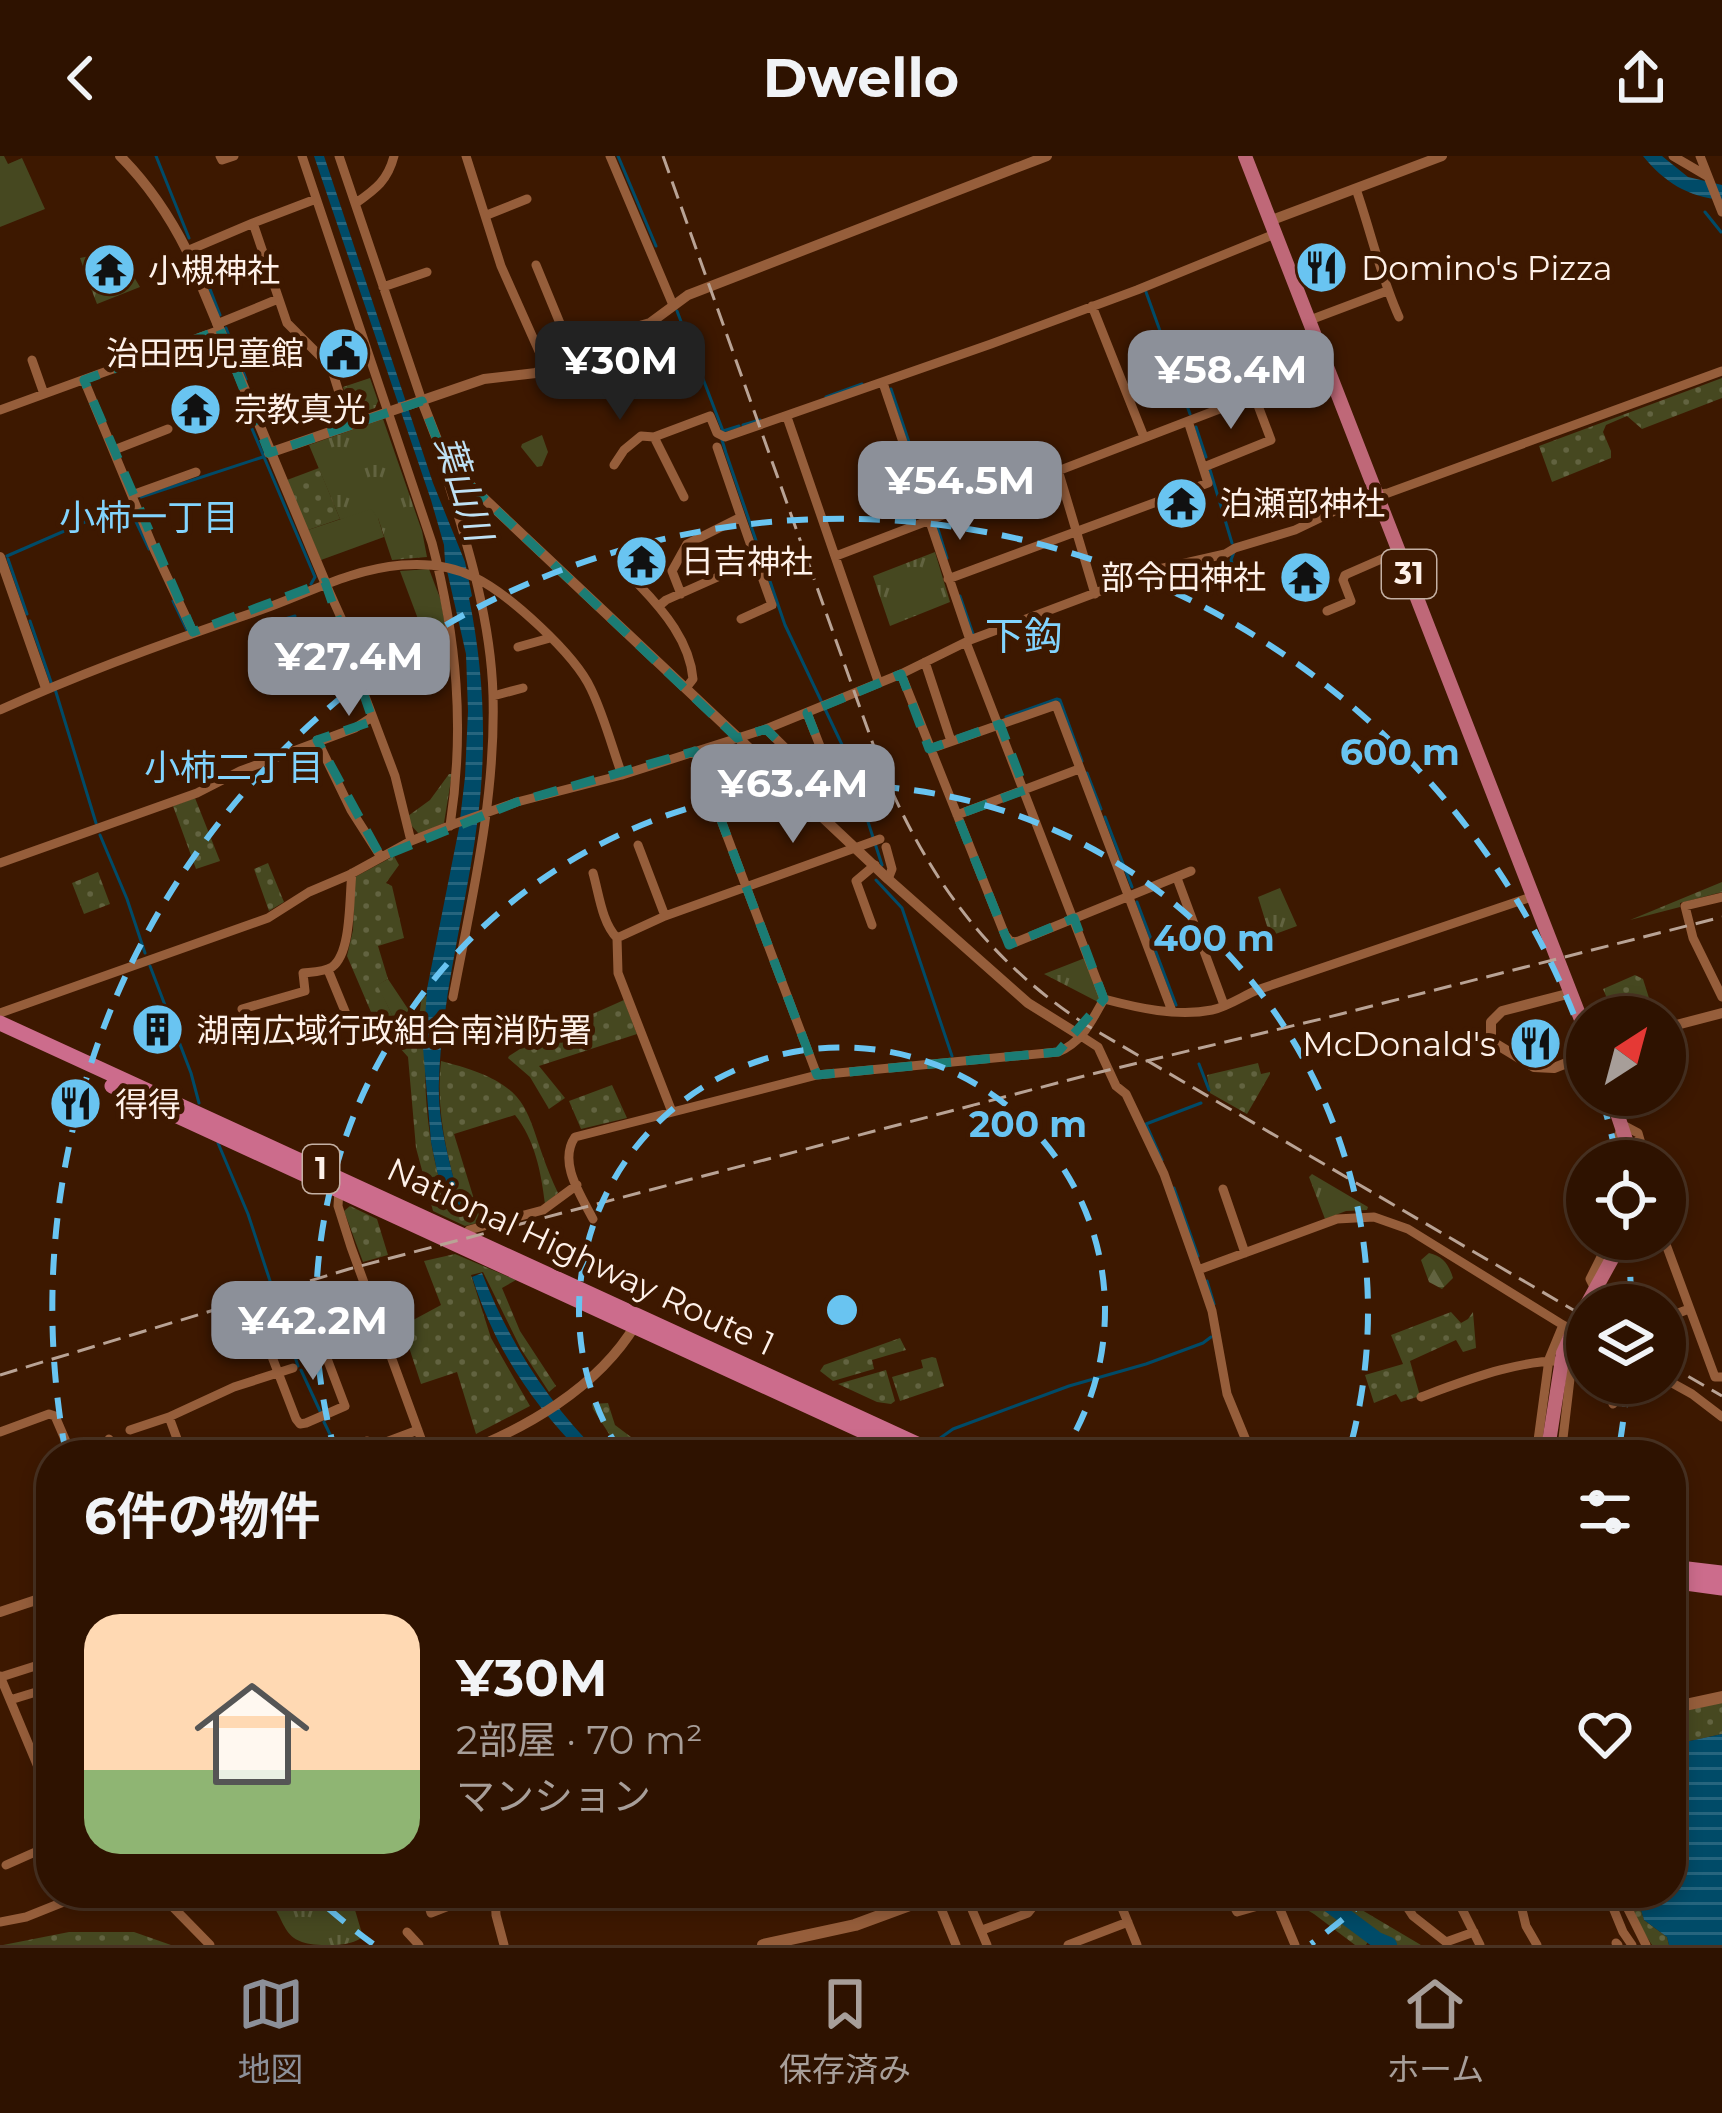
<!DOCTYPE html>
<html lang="ja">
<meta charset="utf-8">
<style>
:root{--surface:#2e1200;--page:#361b0a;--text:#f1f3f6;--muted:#a79e99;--line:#493222;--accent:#8c9099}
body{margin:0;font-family:Montserrat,"Noto Sans JP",sans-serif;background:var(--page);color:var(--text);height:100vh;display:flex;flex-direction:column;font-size:45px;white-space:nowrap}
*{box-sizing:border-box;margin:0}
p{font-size:39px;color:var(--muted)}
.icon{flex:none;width:66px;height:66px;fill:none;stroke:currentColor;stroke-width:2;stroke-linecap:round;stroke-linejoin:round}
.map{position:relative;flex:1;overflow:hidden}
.side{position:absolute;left:36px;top:1284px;width:1650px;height:468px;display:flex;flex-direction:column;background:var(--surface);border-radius:48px;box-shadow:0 6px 18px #0003,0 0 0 3px var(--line)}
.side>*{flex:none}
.needle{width:78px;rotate:36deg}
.controls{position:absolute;left:1566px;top:840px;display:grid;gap:24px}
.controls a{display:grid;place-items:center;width:120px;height:120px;border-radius:50%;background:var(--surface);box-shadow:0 6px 18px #0003,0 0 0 3px var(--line);font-size:60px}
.price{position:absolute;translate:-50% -102px;padding:0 27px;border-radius:24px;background:var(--accent);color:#fff;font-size:39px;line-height:78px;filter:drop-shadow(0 3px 6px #0008)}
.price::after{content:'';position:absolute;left:50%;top:72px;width:36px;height:27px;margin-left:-18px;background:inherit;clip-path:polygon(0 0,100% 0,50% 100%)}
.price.on{background:#222;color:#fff}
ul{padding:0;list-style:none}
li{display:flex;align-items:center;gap:36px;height:300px;padding:0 48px}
li span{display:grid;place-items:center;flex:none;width:336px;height:240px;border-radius:36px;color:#555}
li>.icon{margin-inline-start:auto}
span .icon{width:144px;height:144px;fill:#fffc;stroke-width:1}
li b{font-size:51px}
h2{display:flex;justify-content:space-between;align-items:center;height:144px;padding:0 48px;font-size:51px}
header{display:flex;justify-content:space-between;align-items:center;height:156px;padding:0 48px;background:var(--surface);font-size:54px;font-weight:700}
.menu{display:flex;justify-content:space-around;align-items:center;height:168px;border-top:3px solid var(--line);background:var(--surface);font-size:33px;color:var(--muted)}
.menu a{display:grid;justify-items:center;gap:6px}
.menu .on{color:var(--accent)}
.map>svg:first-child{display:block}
.grass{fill:url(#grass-dots)}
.forest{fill:url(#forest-firs)}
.park{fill:url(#park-tufts)}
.pitch{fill:#464820}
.water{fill:url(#water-rules)}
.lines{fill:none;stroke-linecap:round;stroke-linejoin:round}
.stream{stroke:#004b68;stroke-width:3}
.river{stroke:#004b68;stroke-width:16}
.minor{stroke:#965e3b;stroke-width:9}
.tertiary{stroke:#965e3b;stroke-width:10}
.secondary{stroke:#965e3b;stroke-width:12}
.primary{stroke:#bf6878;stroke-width:14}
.trunk{stroke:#cc6c8c;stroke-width:15}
.rail{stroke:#b9a395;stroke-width:3;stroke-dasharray:18 9;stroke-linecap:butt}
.marked{fill:none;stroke:#1b7c74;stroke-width:9;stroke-dasharray:24 15;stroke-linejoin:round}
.ring{fill:none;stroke:#69c4f1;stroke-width:6;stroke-dasharray:21 15}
.labels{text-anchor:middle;stroke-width:10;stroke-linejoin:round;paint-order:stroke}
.shield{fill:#3d1800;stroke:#c4b0a3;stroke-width:3}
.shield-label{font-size:30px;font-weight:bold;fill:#fef1e9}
.poi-label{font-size:33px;fill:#fef1e9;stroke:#3d1800;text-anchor:start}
.street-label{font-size:33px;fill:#fef1e9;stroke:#3d1800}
.water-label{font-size:36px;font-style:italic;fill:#bfe1f4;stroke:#3d1800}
.neighbourhood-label{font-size:36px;fill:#82d4fe;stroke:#3d1800}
.quarter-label{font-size:39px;fill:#82d4fe;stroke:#3d1800}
.centre{fill:#69c4f1;stroke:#3d1800;stroke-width:6}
.ring-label{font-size:36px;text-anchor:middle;font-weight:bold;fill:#69c4f1;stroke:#3d1800;stroke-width:10;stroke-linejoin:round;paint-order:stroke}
</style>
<header><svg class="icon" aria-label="back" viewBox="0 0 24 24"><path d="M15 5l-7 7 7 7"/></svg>Dwello<svg class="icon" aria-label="share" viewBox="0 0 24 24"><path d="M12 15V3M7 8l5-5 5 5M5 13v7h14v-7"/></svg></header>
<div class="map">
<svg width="1722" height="1789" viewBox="0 0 1722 1789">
<defs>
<pattern id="grass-dots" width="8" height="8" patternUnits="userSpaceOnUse" patternTransform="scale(3)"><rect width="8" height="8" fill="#464820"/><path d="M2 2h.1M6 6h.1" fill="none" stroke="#626340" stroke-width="1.8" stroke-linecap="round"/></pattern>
<pattern id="forest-firs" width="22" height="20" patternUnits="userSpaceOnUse" patternTransform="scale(3)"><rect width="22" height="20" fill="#464820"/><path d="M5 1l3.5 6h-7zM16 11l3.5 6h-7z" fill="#626340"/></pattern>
<pattern id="park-tufts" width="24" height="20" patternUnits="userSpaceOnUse" patternTransform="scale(3)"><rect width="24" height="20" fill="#464820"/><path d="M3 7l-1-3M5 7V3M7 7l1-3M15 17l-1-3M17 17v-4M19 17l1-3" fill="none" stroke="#626340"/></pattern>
<pattern id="water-rules" width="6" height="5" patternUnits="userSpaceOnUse" patternTransform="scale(3)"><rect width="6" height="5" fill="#004b68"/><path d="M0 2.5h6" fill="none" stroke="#26657e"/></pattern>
</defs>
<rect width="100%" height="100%" fill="#3d1800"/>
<path class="grass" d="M1722 222V242L1642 273 1627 260 1606 269 1603 276 1611 295V302L1552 326 1539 290Z
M319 312 340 363 308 374 287 324Z
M449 618H452L444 667 419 678 410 668 408 660 430 644Z
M195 642 220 705 196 713 173 650Z
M394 700 399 709 386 727 392 730 404 782 378 790 388 823 378 829 393 861 408 877H417L422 839 428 841C422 912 423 987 450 1054L461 1050C448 1003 435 954 441 905 543 931 520 956 558 1037L545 1048C541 1016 535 984 515 959L454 978 481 1066 465 1070 433 1055 416 992 408 901 374 863 347 800 353 774 355 721Z
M268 707 284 746 269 755 254 713Z
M98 716 110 748 84 758 72 727Z
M1722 726V736L1680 747V751L1630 764Z
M1635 819 1643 823 1655 861H1615L1603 833Z
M624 844 637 878 539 910 565 942 549 953 530 921 508 902 509 900 534 884Z
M1258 907 1261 918 1270 916V918L1247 958 1210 937 1207 919Z
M612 929 627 962 581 973 569 945Z
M350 1050 377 1063 388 1099 363 1106 344 1055Z
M455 1098 516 1124 502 1132 520 1175 556 1230 549 1236 521 1193 483 1116 471 1119 491 1182 530 1250 476 1278 457 1216 421 1228 402 1170 441 1149 424 1105Z
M1451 1156 1461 1167 1468 1163 1473 1156 1476 1192 1463 1196 1456 1184 1410 1205 1420 1240 1401 1246 1396 1238 1374 1247 1365 1219 1403 1208 1391 1179Z
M900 1182 906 1194 872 1204 874 1213 833 1225 820 1215 824 1209Z
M932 1201 936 1202 944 1230 900 1245 892 1221 923 1212 921 1204Z
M886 1214 895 1245 891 1248 877 1246 838 1228Z
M608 1247 615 1269 655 1299H625L620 1295 593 1253 592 1248Z
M1722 1545V1578L1671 1589V1557Z
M1278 1737H1308L1366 1780 1369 1784 1366 1789H1355L1314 1758Z
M1321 1737H1346L1345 1744 1421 1789H1396Z
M1626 1737H1636L1644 1764 1667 1781 1669 1789H1652L1641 1772Z
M69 1776H134L171 1789H3Z"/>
<path class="forest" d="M119 94 131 116 90 130 80 102Z
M1429 1097C1443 1100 1449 1109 1453 1122L1442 1133 1429 1126 1421 1104Z"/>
<path class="park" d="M131 116 140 131 97 148 90 130Z
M370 222 378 245 375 252 357 258 351 255 343 231Z
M383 263 422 375 427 401 392 404 378 362 340 363 309 289Z
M542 279 548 296 542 310 537 311 521 291 522 288Z
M935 396 950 446 890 470 873 420Z
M429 413 441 445 452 513 439 519 400 415Z
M1280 732 1297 770 1270 780 1258 741Z
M1085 802 1100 840 1098 846 1044 818Z
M388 823 408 853 407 877 393 861 377 829Z
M1312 1018 1368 1051 1367 1054 1346 1055 1325 1063 1309 1021Z
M264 1737H350L363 1781C350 1789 341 1789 326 1789 278 1789 290 1767 264 1737Z"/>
<path class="pitch" d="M0 0H4L8 8 22 2 45 53 0 71Z
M371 353 378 362 384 381 321 404 308 374Z"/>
<path class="water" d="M314 0H324L433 327 465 406 472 440 469 442C484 515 487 587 478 661 467 750 442 835 439 924 437 967 451 1010 461 1051L450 1055 437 1015 431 986 423 892 427 833 459 672 465 621 468 555 466 498 445 406 444 389 431 344Z
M1643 0H1662L1688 21 1722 29V44C1688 41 1664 26 1643 0Z
M482 1117C509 1186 548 1247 601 1299H583C530 1245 496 1194 472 1121Z
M1722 1578V1789H1669L1667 1781 1644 1764 1636 1737H1671V1589Z"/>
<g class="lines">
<path class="stream" d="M156 0 189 82
M618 0 656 90
M1705 56 1721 76
M198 102 220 159
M1146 136 1190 258
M677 155 723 275 739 270
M226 172 246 223
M891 233 932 354
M826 241 862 228
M244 254 315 421 311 428
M743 269 760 264
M1196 271 1206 301
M723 275 722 284 726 297 785 469 845 595 882 709
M1210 314 1232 387
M141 341 263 301
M130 353 149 393
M937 370 947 402
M1234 396 1231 404 1237 423
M7 400 131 346
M8 403 27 458
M960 440 973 478
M173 445 187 474
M30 465 51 526
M268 468 295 460
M55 533 96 667
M1006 561 1057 543 1060 544 1082 605
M1087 617 1101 653
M1105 661 1132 731
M100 679 127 743 145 797
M876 724 902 752 952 900
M1137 746 1176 849
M150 810 191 917 199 947
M1199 908 1209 934
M218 987 248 1058 298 1210
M1162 1004 1146 968 1201 947
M1174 1032 1198 1100
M1207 1125 1214 1148
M301 1214 320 1255
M324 1266 340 1299
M936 1285 953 1273 1069 1230 1146 1208 1203 1187 1211 1181"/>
<path class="river" d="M1314 1737 1377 1784 1389 1789"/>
<path class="minor" d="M220 0 222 4 234 0
M302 0 432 387C457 482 465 573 450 670
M339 0 422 245
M466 0 501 110 546 211
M610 0 673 149
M1673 0 1707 20
M1700 0 1722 56
M1356 33C1371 76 1380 119 1399 161
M356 47C376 33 388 24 394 0
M487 59 527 43
M253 67 316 43
M187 95 253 67 287 167 331 211 349 268
M536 109 571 194
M383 131 427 116
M1092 150 1144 281
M1310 164 1387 135
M217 168 278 143
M32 204 44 238
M84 224 154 393 193 476
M883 227 970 484 966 486 1104 843
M0 254 220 174
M787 261 878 525
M717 291 741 361
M114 294 168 273
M614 309 624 294 641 280 654 281
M1204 311 1271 284 1254 239
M1058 314 1095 438
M447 323C469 393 491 466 493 539 496 641 472 741 453 841
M132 339 196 316
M684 341 654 281 710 260 717 277 725 281 991 188 1137 134 1277 77
M836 400 1295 224 1326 209
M948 423 1208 327 1188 265
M325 426 351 484 360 527 395 620 411 685
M639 429C664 455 690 486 693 523L686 532
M681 438 672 415 687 388 741 361 756 404
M659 450 666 444 756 404 772 449 741 463
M1327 455 1351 445 1343 424 1345 419 1400 395
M970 484 1159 413 1225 398 1235 392 1295 374 1366 340 1388 337 1722 215
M518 491 550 482
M925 506 951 585
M901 518 1005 779 1010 785 1016 786 1191 715
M493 540 523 532
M0 554C83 516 169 485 255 456 306 439 346 414 402 409 426 407 452 410 474 421 509 438 575 498 591 533 604 560 612 591 622 619
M807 557 836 631
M766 573 819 625H824L831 617
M317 584 351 654 381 701
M930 593 1056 549 1172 855
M695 595 817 919
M957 659 1079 613
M638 689 665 760
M886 691 892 713 888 723
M0 707 197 637 240 615 355 572 372 561
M593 717C599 738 602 767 617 782L618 817 672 956
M1177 722 1224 849
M1722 741 1685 750 1693 782 1722 841
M872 769 856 725 875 709
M617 782 665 760 880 683
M328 814 349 865
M1104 843C1138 852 1177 861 1212 854 1227 851 1243 840 1257 834L1534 740
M242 853 305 835 303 817C312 816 324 816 332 811 352 797 349 740 352 717
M0 857 268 762 309 736 349 719 411 685 454 668 517 646 622 619 766 573 901 518 966 486
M1081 880 1098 891 1116 930 1126 938 1164 1018 1198 1114 1212 1155 1227 1238 1252 1299
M1621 1005 1616 985 1623 969 1638 977 1646 1005
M1223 1033 1245 1097
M339 1034 338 1050 351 1091 427 1299
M593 1063C580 1038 558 1006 575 981L817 919 1058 896C1082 887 1092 864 1104 843
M465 1079 469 1074 543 1054 577 1029
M1664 1083 1715 1221H1722
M1198 1114 1337 1063 1374 1061 1408 1073 1563 1169
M1603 1149 1590 1123 1610 1083
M1665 1162 1689 1153
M264 1180 296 1263 300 1268 306 1267 345 1250 320 1184 321 1178 334 1171
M1665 1223 1692 1238 1722 1261
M1607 1227 1613 1248
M1421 1241C1464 1225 1527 1200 1572 1206L1561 1299
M130 1274 169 1261
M0 1276 49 1258 55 1260 70 1295
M109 1283 115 1299
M367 1285 370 1292 418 1274
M183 1299 169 1261 234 1231 293 1212
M1506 1299 1515 1296 1537 1298
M1536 1299 1549 1203 1563 1169 1587 1182
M0 1520 51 1642
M1 1521 51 1505
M10 1544 46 1533 51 1548
M6 1709 51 1689
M152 1737 165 1743 210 1789
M425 1737 431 1757 482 1737
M495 1737 496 1759 504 1789
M965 1737 987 1789
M1116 1737 1137 1789
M1227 1737 1237 1756 1258 1750 1272 1740
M1269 1737 1277 1746 1295 1789
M1398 1737 1413 1760 1446 1786 1474 1776
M1454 1737 1480 1789
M1518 1737 1526 1770 1537 1789
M1607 1737 1623 1776 1632 1789
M1620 1737 1646 1789
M936 1740 956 1789
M0 1766 26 1761 86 1737
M985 1773 1028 1757 1036 1747 1056 1740 1093 1737
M407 1776 419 1789
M1616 1787 1618 1789
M1068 1789 1128 1766"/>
<path class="tertiary" d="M120 0C148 28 169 59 187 95L325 426
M1272 64 1442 0
M422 245 443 299 474 333 888 723 1028 847 1081 880
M269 297 484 223 536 217 571 194 595 183 650 167 688 139 1047 0
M0 401 46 532
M1571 837 1502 855 1491 866V882L1496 888 1534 911 1554 912 1587 899
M1665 872 1722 857
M456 1299C524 1274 598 1232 636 1168
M0 1456 51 1439"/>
<path class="secondary" d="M1671 1552 1722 1541
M763 1789 855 1769 942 1737"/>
<path class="primary" d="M1245 0 1587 879
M1611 939 1633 1005
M1547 1299 1563 1197 1575 1170 1623 1083"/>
<path class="trunk" d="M0 867 941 1299
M112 930 886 1286
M1671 1411 1722 1417
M1671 1425 1722 1432"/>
<path class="rail" d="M663 0 879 605C925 718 985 803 1088 870L1587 1162
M1665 1207 1722 1240
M0 1219 349 1113 1088 919 1321 863 1722 761"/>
</g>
<path class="marked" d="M220 174 269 297 422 245 443 299 474 333 737 582 766 573 843 649 807 557 901 518 929 593 1000 568 1025 634 957 659 1009 789 1074 762 1104 843 1058 896 817 919 695 595 517 646 381 701 317 584 373 565 325 426 193 476 84 224Z"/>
<g class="ring">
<path d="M621 1297A263 263 0 1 1 1063 1297"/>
<path d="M336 1299A526 526 0 1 1 1348 1299"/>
<path d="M1627 1230A789 789 0 0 1 1618 1298M1370 1740A789 789 0 0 1 1311 1788M373 1788A789 789 0 0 1 314 1740M66 1298A789 789 0 0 1 1586 891M1602 943A789 789 0 0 1 1617 1003M1628 1085A789 789 0 0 1 1631 1147"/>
</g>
<defs>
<symbol id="restaurant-disc" viewBox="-11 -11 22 22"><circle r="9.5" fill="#69c4f1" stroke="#3d1800"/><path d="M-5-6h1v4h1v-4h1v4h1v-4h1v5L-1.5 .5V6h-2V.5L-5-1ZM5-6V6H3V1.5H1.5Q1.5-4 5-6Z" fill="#111"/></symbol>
<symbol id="temple-disc" viewBox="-11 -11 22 22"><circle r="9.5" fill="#69c4f1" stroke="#3d1800"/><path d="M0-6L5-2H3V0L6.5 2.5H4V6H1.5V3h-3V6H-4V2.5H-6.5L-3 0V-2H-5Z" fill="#111"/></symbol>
<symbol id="civic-disc" viewBox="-11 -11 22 22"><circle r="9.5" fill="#69c4f1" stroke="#3d1800"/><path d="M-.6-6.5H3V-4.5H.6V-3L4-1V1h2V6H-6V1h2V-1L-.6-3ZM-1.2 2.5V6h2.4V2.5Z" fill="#111"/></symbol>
<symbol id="building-disc" viewBox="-11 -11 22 22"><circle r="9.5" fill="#69c4f1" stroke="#3d1800"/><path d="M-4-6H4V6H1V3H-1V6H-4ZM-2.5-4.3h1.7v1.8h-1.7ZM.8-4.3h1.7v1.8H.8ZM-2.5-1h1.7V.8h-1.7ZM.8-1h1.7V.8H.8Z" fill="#111"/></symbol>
</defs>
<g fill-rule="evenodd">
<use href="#restaurant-disc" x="1292" y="82" width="59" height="59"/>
<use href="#temple-disc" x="80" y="84" width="59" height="59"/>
<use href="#civic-disc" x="314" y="168" width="59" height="59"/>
<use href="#temple-disc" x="166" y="224" width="59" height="59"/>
<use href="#temple-disc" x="1152" y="318" width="59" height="59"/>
<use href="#temple-disc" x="612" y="376" width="59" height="59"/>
<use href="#temple-disc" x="1276" y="392" width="59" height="59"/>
<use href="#building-disc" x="128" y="844" width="59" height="59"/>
<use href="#restaurant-disc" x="1506" y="858" width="59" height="59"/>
<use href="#restaurant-disc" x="46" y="918" width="59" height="59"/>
</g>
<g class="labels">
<g class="shield">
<rect x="1382" y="394" width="54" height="48" rx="9"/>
<rect x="303" y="989" width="36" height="48" rx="9"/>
</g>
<g class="shield-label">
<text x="1409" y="428">31</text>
<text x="321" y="1023">1</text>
</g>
<g class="poi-label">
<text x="1361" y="124">Domino's Pizza</text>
<text x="148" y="126">小槻神社</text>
<text x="304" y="209" text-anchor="end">治田西児童館</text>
<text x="234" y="265">宗教真光</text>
<text x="1220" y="359">泊瀬部神社</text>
<text x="681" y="417">日吉神社</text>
<text x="1266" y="433" text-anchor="end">部令田神社</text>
<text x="196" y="886">湖南広域行政組合南消防署</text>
<text x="1496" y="900" text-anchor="end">McDonald's</text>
<text x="115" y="960">得得</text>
</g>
<g class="street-label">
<text transform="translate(581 1100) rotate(25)" y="12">National Highway Route 1</text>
</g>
<g class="water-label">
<text transform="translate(464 332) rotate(72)" y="13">葉山川</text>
</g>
<g class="neighbourhood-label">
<text x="149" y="374">小柿一丁目</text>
<text x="234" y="624">小柿二丁目</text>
</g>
<g class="quarter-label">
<text x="1024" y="494">下鈎</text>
</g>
</g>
<circle cx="842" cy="1154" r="18" class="centre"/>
<g class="ring-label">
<text x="1400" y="609">600 m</text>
<text x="1214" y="795">400 m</text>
<text x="1028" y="981">200 m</text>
</g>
</svg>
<div class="controls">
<a><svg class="needle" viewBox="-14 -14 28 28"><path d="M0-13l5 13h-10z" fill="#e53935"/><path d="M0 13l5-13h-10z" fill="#a79e99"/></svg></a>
<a><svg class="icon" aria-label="locate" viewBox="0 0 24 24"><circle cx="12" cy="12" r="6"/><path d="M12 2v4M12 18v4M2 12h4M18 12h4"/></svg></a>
<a><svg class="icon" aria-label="layers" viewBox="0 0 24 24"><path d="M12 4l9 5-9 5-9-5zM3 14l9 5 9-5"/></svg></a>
</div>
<b class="price on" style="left:620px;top:267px">¥30M</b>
<b class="price" style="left:1231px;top:276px">¥58.4M</b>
<b class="price" style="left:960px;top:387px">¥54.5M</b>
<b class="price" style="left:349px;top:563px">¥27.4M</b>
<b class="price" style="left:793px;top:690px">¥63.4M</b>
<b class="price" style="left:313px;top:1227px">¥42.2M</b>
<section class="side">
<h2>6件の物件<svg class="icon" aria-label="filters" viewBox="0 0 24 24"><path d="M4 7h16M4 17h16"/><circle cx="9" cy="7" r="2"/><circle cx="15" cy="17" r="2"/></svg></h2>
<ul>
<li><span style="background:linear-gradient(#ffd9b3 65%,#8fb573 0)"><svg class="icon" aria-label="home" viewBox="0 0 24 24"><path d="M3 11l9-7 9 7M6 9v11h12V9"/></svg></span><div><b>¥30M</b><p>2部屋 · 70 m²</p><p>マンション</p></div><svg class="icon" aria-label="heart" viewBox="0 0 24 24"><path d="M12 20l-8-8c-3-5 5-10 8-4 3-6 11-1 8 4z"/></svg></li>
</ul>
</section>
</div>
<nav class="menu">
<a class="on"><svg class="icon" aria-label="map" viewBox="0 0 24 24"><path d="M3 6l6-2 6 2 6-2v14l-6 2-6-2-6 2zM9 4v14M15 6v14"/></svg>地図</a>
<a><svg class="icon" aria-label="saved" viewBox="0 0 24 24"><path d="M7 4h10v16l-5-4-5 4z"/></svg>保存済み</a>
<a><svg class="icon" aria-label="home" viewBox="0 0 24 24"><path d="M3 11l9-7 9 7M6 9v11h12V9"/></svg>ホーム</a>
</nav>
